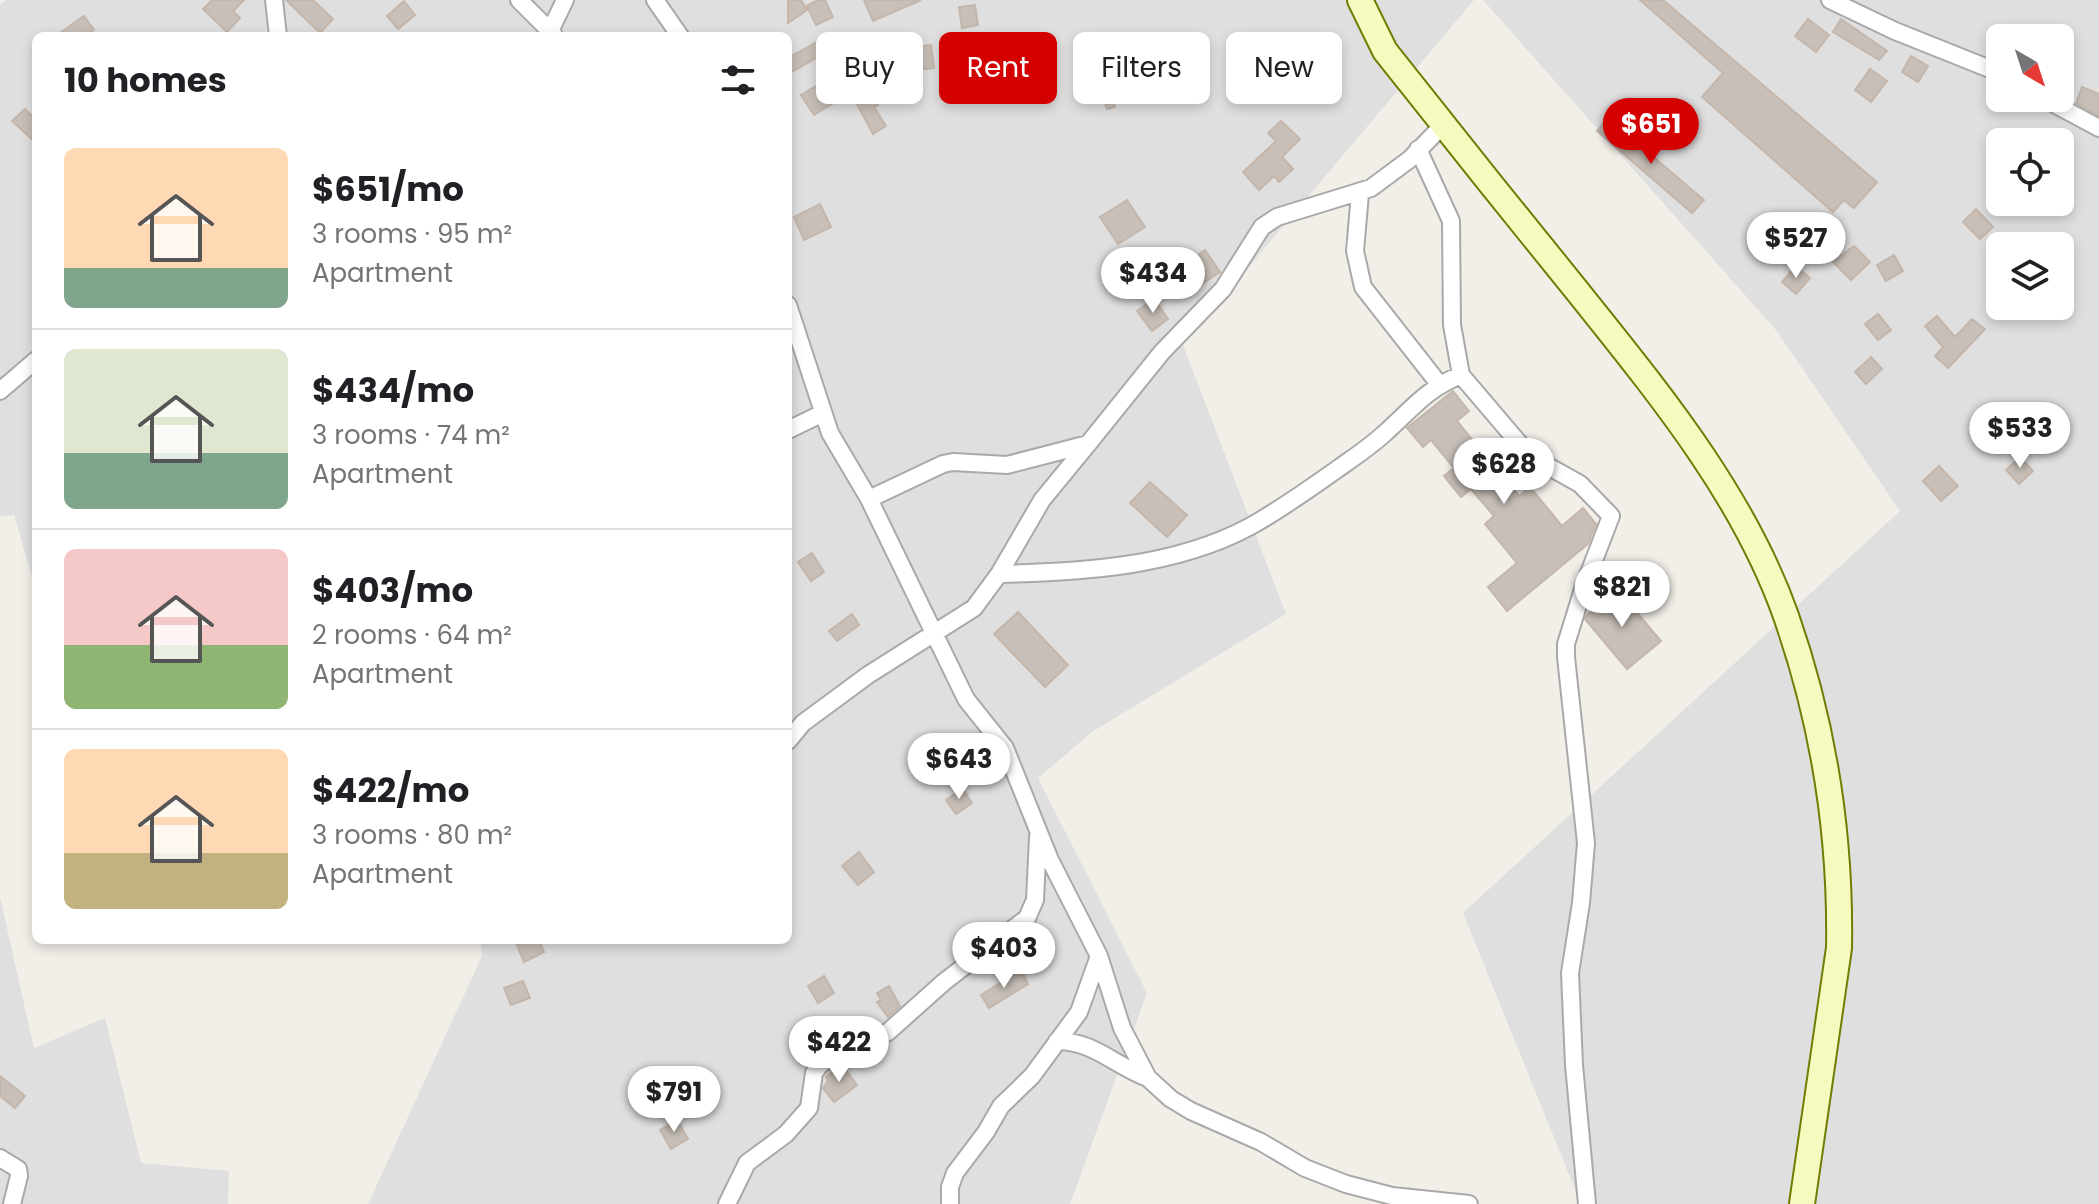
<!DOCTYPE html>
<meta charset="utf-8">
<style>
:root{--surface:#fff;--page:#f6f6f6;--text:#202124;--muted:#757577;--line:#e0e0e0;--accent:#d40000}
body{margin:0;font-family:Poppins,sans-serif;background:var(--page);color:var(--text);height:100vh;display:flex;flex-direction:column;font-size:30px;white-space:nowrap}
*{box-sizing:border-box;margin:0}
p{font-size:26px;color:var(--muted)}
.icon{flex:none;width:44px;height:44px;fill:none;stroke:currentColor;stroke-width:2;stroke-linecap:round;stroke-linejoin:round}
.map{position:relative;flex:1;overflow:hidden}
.panel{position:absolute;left:32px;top:32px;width:760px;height:912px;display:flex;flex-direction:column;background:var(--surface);border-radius:12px;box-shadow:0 4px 12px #0003}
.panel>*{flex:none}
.banner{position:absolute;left:816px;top:32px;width:760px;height:72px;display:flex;gap:16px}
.needle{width:52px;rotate:141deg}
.fabs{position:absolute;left:1986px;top:24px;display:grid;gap:16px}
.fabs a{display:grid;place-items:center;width:88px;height:88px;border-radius:12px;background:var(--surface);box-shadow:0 4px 12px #0003;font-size:40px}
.price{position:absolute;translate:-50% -68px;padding:0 18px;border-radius:28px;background:#fff;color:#222;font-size:26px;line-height:52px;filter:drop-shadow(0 2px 4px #0008)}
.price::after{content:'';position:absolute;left:50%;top:48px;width:24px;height:18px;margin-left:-12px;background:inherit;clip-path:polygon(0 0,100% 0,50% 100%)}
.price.active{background:var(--accent);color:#fff}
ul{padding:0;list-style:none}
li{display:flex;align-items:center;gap:24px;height:200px;padding:0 32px}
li+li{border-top:2px solid var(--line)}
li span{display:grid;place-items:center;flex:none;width:224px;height:160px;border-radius:12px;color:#555}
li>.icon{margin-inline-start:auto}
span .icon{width:96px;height:96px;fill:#fffc;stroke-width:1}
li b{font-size:34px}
h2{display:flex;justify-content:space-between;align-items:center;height:96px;padding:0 32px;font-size:34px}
.pill{padding:0 28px;border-radius:12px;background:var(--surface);box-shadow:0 4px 12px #0003;font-size:28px;line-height:72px}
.pill.active{background:var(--accent);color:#fff}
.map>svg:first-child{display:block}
.residential{fill:#e0dfdf;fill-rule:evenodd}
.building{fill:#c7bfb8;stroke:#c4b6ab;stroke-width:2}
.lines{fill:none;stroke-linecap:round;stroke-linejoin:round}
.minor-casing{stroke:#a9a9a9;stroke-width:20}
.secondary-casing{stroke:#707d05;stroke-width:28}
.minor{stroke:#fff;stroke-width:16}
.secondary{stroke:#f7fabf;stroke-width:24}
</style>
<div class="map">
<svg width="2099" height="1204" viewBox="0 0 2099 1204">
<rect width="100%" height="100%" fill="#f2efe9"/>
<path class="residential" d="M6 0H1474L1183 345 1286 614 1092 732 1038 778 1147 993 1070 1204H368L482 956 480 940H788V36H36V591L14 515 0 516V5Z
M1483 0H2099V1204H1581L1463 913 1900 511 1776 330ZM2000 38H2060V98H2000ZM2000 142H2060V202H2000ZM2000 246H2060V306H2000Z
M0 897 34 1048 105 1018 141 1163 229 1171 228 1204H0Z"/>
<path class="building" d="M212 0H244L233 11 240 18 227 32 203 9Z
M286 0H313L333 19 320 33Z
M788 0H801L807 10 788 23Z
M818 0H825L833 17 816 25 807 6Z
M864 0H921L873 21Z
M1640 0H1663L1877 182 1854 208 1844 200 1833 212 1702 97 1723 73Z
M404 1 415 15 398 29 387 16Z
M975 5 978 25 962 28 959 7Z
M84 16 94 30 85 36H56Z
M1808 19 1829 35 1816 52 1795 36Z
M1841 19 1887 51 1879 60 1833 32Z
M817 42 823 54 788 74V58Z
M931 45 934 68 913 70 911 47Z
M1105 56 1109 78 1115 75 1122 94 1113 97 1115 107 1107 109 1090 59Z
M1911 56 1928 66 1918 82 1902 72Z
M1870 69 1887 81 1871 102 1855 90Z
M824 81 837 101 814 115 801 95Z
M867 84 878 105 874 107 886 126 873 134 851 93Z
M2082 87 2099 94V116L2076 103Z
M25 109 36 120V143L12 121Z
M1608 118 1704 200 1692 213 1597 131Z
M1281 121 1300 139 1282 157 1293 169 1279 182 1274 176 1259 190 1243 172 1276 141 1268 133Z
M1127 200 1145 227 1118 244 1100 217Z
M820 204 831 227 804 240 794 217Z
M1976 209 1993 227 1980 239 1963 222Z
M1854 246 1870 262 1851 280 1833 262Z
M1205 250 1220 272 1193 290 1179 268Z
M1894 255 1903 271 1886 281 1877 265Z
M1796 266 1810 278 1796 294 1782 282Z
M1154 299 1168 319 1152 331 1137 311Z
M1878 314 1891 330 1878 340 1865 324Z
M1937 316 1955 337 1972 319 1985 329 1948 368 1935 356 1943 347 1925 326Z
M1871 357 1882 369 1866 384 1855 372Z
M1453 391 1469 411 1457 421 1478 447 1481 445 1519 496 1530 487 1562 526 1583 508 1596 524 1588 544 1507 611 1488 587 1517 563 1485 524 1494 516 1471 489 1461 497 1444 476 1454 468 1431 440 1423 447 1407 428Z
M2020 457 2033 471 2019 484 2006 470Z
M1939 466 1958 486 1941 501 1923 481Z
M1150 482 1187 515 1167 537 1130 503Z
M812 553 824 572 811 581 798 562Z
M1617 589 1661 641 1627 669 1585 619 1587 615Z
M1018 612 1068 665 1045 687 994 634Z
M852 614 859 625 837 641 829 631Z
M963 789 972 803 956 814 946 800Z
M859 852 874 872 858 885 842 866Z
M529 940H539L544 952 524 962 517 945Z
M1016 973 1018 976 1023 973 1028 984 989 1008 981 995Z
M824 976 834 993 818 1003 808 986Z
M523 981 530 998 511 1005 504 988Z
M889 986 900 1006 888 1017 877 1002 881 1000 877 993Z
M836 1069 839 1073 845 1069 857 1085 834 1102 823 1088 828 1081 826 1077Z
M0 1076 25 1096 15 1108 0 1096Z
M677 1120 688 1139 671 1149 660 1130Z"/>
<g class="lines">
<defs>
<path id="minor" d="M274 0 278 36
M519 0 552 33
M655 0 680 36
M1830 0 1895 31 2000 73
M554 36 551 29 565 0
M2043 98 2099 128
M1418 149 1451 221 1452 325 1461 375 1530 456 1580 484 1611 516 1584 586 1566 644V657L1586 843 1581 903 1570 973 1574 1065 1587 1204
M1360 194 1355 251 1363 287 1439 384
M788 305 830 433 869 499 966 699 1005 748 1050 860 1099 956 1122 1028 1148 1078 1171 1099 1191 1111 1261 1142 1305 1168 1346 1184 1392 1196 1469 1204
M0 391 36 360
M788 430 821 414
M869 499 943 464 953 462 1007 465 1088 444 1162 352 1223 289 1262 227 1277 217 1371 188 1410 159 1443 125
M999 574C1082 572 1174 567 1249 527 1282 509 1315 485 1346 463 1359 454 1373 444 1385 433 1412 409 1426 389 1461 375
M788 741 803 723 868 675 974 608 999 574 1042 500 1088 444
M1057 1041C1094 1041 1115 1066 1148 1078
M0 1158 18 1169 19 1176 12 1204
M727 1204 747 1163 786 1134 809 1108 814 1073 819 1066 833 1055 888 1032 944 982 1027 918 1035 900 1038 837
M950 1204V1187L955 1173 986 1132 1001 1106 1032 1076 1079 1012 1099 956"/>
<path id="secondary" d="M1360 0 1385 51C1449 132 1513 212 1578 292 1657 391 1743 494 1786 616 1823 722 1841 836 1839 948L1802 1204"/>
</defs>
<use href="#minor" class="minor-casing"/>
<use href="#secondary" class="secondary-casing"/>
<use href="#minor" class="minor"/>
<use href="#secondary" class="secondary"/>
</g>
</svg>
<div class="fabs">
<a><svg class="needle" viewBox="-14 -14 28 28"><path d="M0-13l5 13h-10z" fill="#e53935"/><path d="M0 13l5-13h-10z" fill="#757577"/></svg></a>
<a><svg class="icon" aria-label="locate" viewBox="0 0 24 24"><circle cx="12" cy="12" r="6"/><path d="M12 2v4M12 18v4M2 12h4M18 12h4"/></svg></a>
<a><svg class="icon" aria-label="layers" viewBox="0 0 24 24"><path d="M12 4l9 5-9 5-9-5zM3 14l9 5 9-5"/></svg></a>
</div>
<b class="price active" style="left:1651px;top:166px">$651</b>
<b class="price" style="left:1796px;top:280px">$527</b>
<b class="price" style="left:1153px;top:315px">$434</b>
<b class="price" style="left:2020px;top:470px">$533</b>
<b class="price" style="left:1504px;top:506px">$628</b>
<b class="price" style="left:1622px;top:629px">$821</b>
<b class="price" style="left:959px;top:801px">$643</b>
<b class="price" style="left:1004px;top:990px">$403</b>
<b class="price" style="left:839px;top:1084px">$422</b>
<b class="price" style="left:674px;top:1134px">$791</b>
<div class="banner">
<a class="pill">Buy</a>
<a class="pill active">Rent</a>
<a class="pill">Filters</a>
<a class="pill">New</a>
</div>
<section class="panel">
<h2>10 homes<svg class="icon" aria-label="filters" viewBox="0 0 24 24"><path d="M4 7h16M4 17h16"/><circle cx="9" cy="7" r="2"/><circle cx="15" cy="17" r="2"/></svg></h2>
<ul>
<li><span style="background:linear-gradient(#ffd9b3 75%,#7fa58c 0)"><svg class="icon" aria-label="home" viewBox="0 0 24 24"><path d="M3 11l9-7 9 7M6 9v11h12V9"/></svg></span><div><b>$651/mo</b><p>3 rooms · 95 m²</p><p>Apartment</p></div></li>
<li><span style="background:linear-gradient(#dfe7d0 65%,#7fa58c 0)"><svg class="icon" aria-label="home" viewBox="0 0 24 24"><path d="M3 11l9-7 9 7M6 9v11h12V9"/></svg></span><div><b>$434/mo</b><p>3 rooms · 74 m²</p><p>Apartment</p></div></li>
<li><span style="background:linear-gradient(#f6c9c9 60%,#8fb573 0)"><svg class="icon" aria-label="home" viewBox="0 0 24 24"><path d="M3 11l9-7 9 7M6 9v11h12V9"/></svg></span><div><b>$403/mo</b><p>2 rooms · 64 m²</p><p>Apartment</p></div></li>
<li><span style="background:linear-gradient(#ffd9b3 65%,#c2b280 0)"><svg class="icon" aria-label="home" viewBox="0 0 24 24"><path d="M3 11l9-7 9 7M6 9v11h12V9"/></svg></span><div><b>$422/mo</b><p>3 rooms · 80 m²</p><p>Apartment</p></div></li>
</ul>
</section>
</div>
